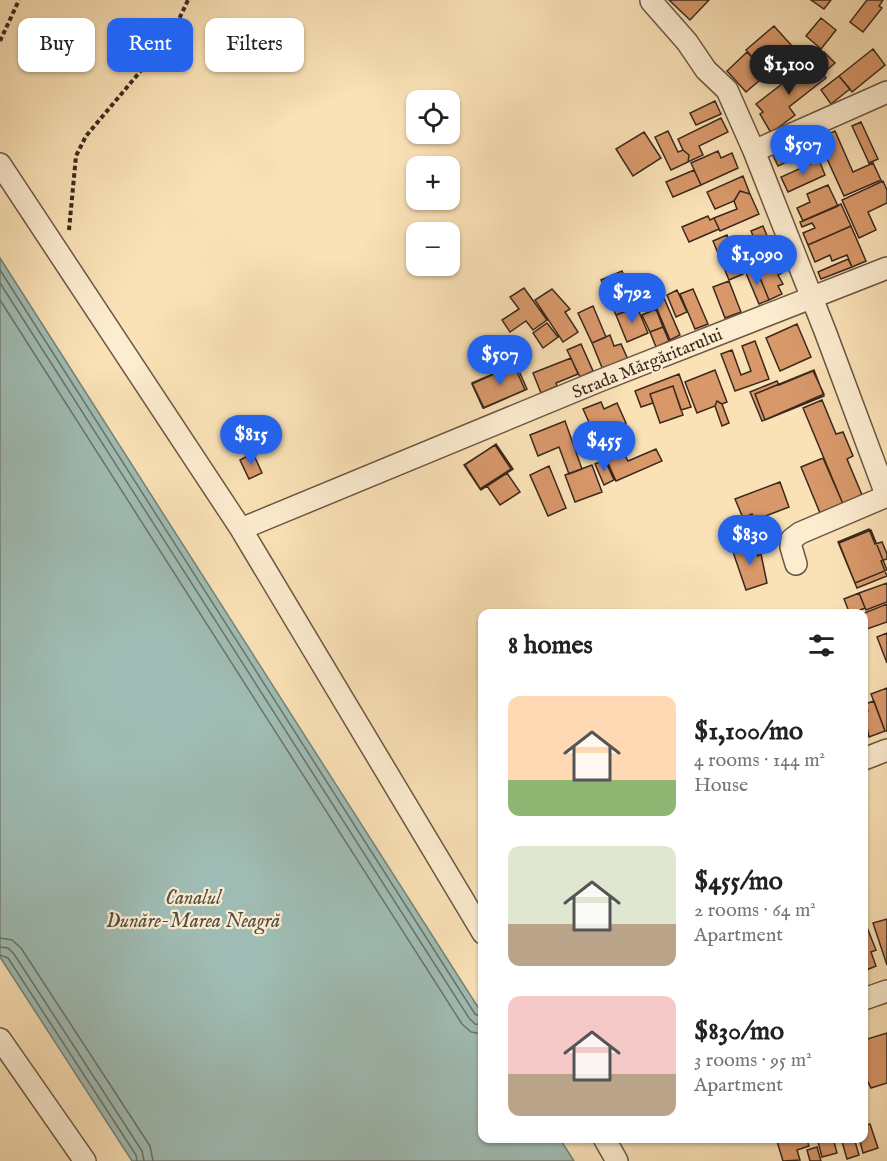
<!DOCTYPE html>
<meta charset="utf-8">
<style>
:root{--surface:#fff;--page:#f6f6f6;--text:#222;--muted:#767676;--accent:#2563eb}
body{margin:0;font-family:"IM FELL English",serif;background:var(--page);color:var(--text);height:100vh;display:flex;flex-direction:column;font-size:22px;white-space:nowrap}
*{box-sizing:border-box;margin:0}
p{font-size:20px;color:var(--muted)}
.icon{flex:none;width:33px;height:33px;fill:none;stroke:currentColor;stroke-width:2;stroke-linecap:round;stroke-linejoin:round}
.map{position:relative;flex:1;overflow:hidden}
.panel{position:absolute;left:478px;top:609px;width:390px;height:534px;display:flex;flex-direction:column;background:var(--surface);border-radius:12px;box-shadow:0 2px 4px #0004}
.panel>*{flex:none}
.banner{position:absolute;left:18px;top:18px;width:370px;height:54px;display:flex;gap:12px}
.tools{position:absolute;left:406px;top:90px;display:grid;gap:12px}
.tools a{display:grid;place-items:center;width:54px;height:54px;border-radius:12px;background:var(--surface);box-shadow:0 2px 4px #0004;font-size:30px}
.price{position:absolute;translate:-50% -51px;padding:0 14px;border-radius:21px;background:var(--accent);color:#fff;font-size:20px;line-height:39px;filter:drop-shadow(0 2px 3px #0008)}
.price::after{content:'';position:absolute;left:50%;top:36px;width:18px;height:14px;margin-left:-9px;background:inherit;clip-path:polygon(0 0,100% 0,50% 100%)}
.price.current{background:#222;color:#fff}
ul{padding:0;list-style:none}
li{display:flex;align-items:center;gap:18px;height:150px;padding:0 30px}
li span{display:grid;place-items:center;flex:none;width:168px;height:120px;border-radius:12px;color:#555}
li>.icon{margin-inline-start:auto}
span .icon{width:72px;height:72px;fill:#fffc;stroke-width:1}
li b{font-size:26px}
h2{display:flex;justify-content:space-between;align-items:center;height:72px;padding:0 30px;font-size:26px}
.chip{padding:0 21px;border-radius:12px;background:var(--surface);box-shadow:0 2px 4px #0004;font-size:21px;line-height:54px}
.chip.current{background:var(--accent);color:#fff}
.map>svg:first-child{display:block}
.water{fill:#9fbcb4;stroke:#778178;stroke-width:1.5}
.lines{fill:none;stroke-linecap:round;stroke-linejoin:round}
.shore{stroke:#6d7268;stroke-width:1.5}
.building{fill:#d8986a;stroke:#3b291d;stroke-width:1.5}
.minor-casing{stroke:#6b5743;stroke-width:24}
.path{stroke:#3b291d;stroke-width:4;stroke-dasharray:4.5 3;stroke-linecap:butt}
.minor{stroke:#fcecd0;stroke-width:21}
.labels{text-anchor:middle;stroke-width:4.5;stroke-linejoin:round;paint-order:stroke}
.street-label{font-size:18px;fill:#3b291d;stroke:#fcecd0}
.water-label{font-size:20px;font-style:italic;fill:#544e43;stroke:#fcecd0}
</style>
<div class="map">
<svg width="887" height="1161" viewBox="0 0 887 1161">
<rect width="100%" height="100%" fill="#fae1b6"/>
<filter id="stains"><feTurbulence type="fractalNoise" baseFrequency=".00333" numOctaves="4"/><feColorMatrix values="0 0 0 0 .2 0 0 0 0 .09 0 0 0 0 .02 0 0 0 .5 -.17"/></filter>
<radialGradient id="worn" r=".72"><stop offset=".6" stop-color="#630" stop-opacity="0"/><stop offset="1" stop-color="#630" stop-opacity=".3"/></radialGradient>
<path class="water" d="M0 258 483 1015V1138L560 1139 574 1161H132L0 957Z"/>
<g class="lines">
<path class="shore" d="M0 270 475 1014 483 1018
M0 283 469 1018 475 1024 483 1025
M0 300 462 1024 471 1032 483 1034
M0 938 12 940 21 948 150 1146 153 1161
M0 947 8 948 14 954 142 1151 144 1161
M0 955 8 958 136 1155 137 1161"/>
</g>
<path class="building" d="M669 0H709L690 20Z
M811 0H831L824 9Z
M867 0H883L879 6 882 8 863 32 850 22Z
M821 18 836 30 821 49 806 36Z
M774 26 792 46V55L769 76 746 50Z
M873 49 885 65 852 92 839 76Z
M747 52 767 74 746 92 727 71Z
M824 52 835 63 827 70 817 59Z
M812 61 826 78 789 107 795 115 771 133 760 114 763 112 756 104Z
M839 76 850 89 831 104 821 90Z
M715 101 721 114 696 125 690 113Z
M721 118 728 132 699 146 703 155 688 162 689 155 683 150 678 139Z
M861 122 878 159 869 163 852 126Z
M668 131 678 152 683 150 689 155 688 162 671 170 655 137Z
M835 131 853 172 873 163 881 180 844 196 818 139Z
M644 132 661 158 633 176 616 149Z
M799 143 804 154 778 166 773 155Z
M718 151 721 158 732 153 738 168 701 185 691 163Z
M819 160 825 175 788 192 781 177Z
M694 170 701 185 673 197 666 182Z
M743 176 750 194 740 191 734 201 715 209 707 192Z
M883 181 887 190V203L868 212 876 230 859 238 842 200Z
M828 185 838 206 803 221 797 208 810 202 807 194Z
M740 191 750 194 759 214 720 231 714 218 737 209 734 201Z
M841 204 851 226 808 245 803 233 815 228 812 223 802 227 800 222Z
M708 216 710 220 714 218 719 229 689 242 682 227Z
M763 226 770 243 758 248 751 231Z
M851 226 866 261 852 267 847 255 832 261 830 255 815 262 808 245Z
M727 235 731 244 735 242 741 255 736 257 743 274 729 280 713 241Z
M770 243 774 251 761 256 758 248Z
M848 259 852 267 821 279 818 272Z
M776 260 782 273 778 275 783 284 778 286 782 294 769 300 756 268Z
M756 268 769 300 759 304 746 273Z
M622 271 637 307 616 315 601 280Z
M729 281 741 312 725 318 713 287Z
M524 288 547 320 533 330 526 321 510 332 502 320 519 309 510 297Z
M552 289 570 309 565 312 578 332 563 342 535 300Z
M693 289 708 324 695 329 680 294Z
M677 290 687 312 676 317 667 295Z
M664 298 680 335 670 340 654 302Z
M593 306 606 337 592 343 578 313Z
M637 307 648 333 627 342 616 315Z
M656 309 663 327 650 332 642 315Z
M547 323 558 337 543 348 533 333Z
M797 324 811 357 780 371 766 338Z
M663 327 669 341 656 347 650 332Z
M610 335 614 346 621 344 630 364 605 375 592 343Z
M755 341 769 379 735 391 721 354 732 350 741 375 751 371 742 346Z
M581 344 593 371 580 377 567 350Z
M571 358 578 374 556 383 557 386 541 393 533 373Z
M516 364 527 389 483 408 472 384Z
M514 365 525 390 484 408 472 383Z
M715 370 727 402 722 404 717 401 715 406 697 413 685 382Z
M814 370 824 396 765 420 755 394Z
M813 371 824 394 762 421 750 392 777 381 779 385Z
M679 374 691 407 681 410 673 386 650 394 653 403 641 407 635 391Z
M673 386 683 415 660 423 650 394Z
M822 400 836 434 843 432 853 456 847 459 862 495 843 504 803 408Z
M717 401 722 404 729 423 722 426 715 406Z
M601 402 604 409 617 403 626 423 605 432 602 425 592 429 583 409Z
M565 421 582 469 569 474 559 447 538 456 530 435Z
M496 444 513 469 481 490 465 465Z
M495 445 511 469 480 489 464 465Z
M656 449 662 461 616 481 607 461 624 454 628 461Z
M253 453 262 473 249 479 240 460Z
M823 458 843 504 820 513 801 467Z
M605 460 614 480 604 485 595 464Z
M592 465 602 492 575 502 565 475Z
M549 466 566 508 548 516 530 475Z
M507 473 520 492 500 505 487 486Z
M780 482 789 507 755 520 752 514 743 518 735 499Z
M869 529 875 544 882 542 887 554V559L881 561 887 576 857 588 838 542Z
M871 530 887 570 855 583 839 543Z
M753 541 758 556 761 554 767 583 746 590 732 549Z
M887 583V602L866 610 859 593Z
M859 593 865 608 850 614 844 599Z
M887 604V622L864 630V614H862Z
M887 633V663L877 637Z
M887 688V731H885L871 694Z
M874 701 885 731 869 737 864 713 868 711 865 704Z
M887 919V965L873 923Z
M866 925 876 950 871 952 876 966 864 971V926Z
M887 1033V1083L871 1088 864 1074V1040Z
M870 1124 878 1148 863 1153 859 1138H864V1126Z
M776 1138H806L809 1146 797 1150 800 1160 783 1161Z
M817 1138H833L837 1153 822 1157Z
M841 1138H854L859 1155 847 1159Z
M817 1147 821 1161H810L807 1150Z"/>
<g class="lines">
<defs>
<path id="minor" d="M651 1 687 42 706 70 727 90 754 151 825 331 887 497
M754 151 887 92
M0 164 241 529 483 933
M241 529 599 381 887 268
M796 564 791 547 792 539 800 533 887 496
M864 759 887 750
M864 999 887 991
M0 1039 85 1161
M604 1138 617 1161"/>
</defs>
<use href="#minor" class="minor-casing"/>
<path class="path" d="M0 41 19 0
M69 230 76 156 86 136 154 55 180 17 188 0"/>
<use href="#minor" class="minor"/>
</g>
<g class="labels">
<g class="street-label">
<text transform="translate(647 363) rotate(-22)" y="6">Strada Mărgăritarului</text>
</g>
<g class="water-label">
<text x="193" y="904">Canalul<tspan x="193" dy="23">Dunăre-Marea Neagră</tspan></text>
</g>
</g>
<rect width="100%" height="100%" filter="url(#stains)"/>
<rect width="100%" height="100%" fill="url(#worn)"/>
</svg>
<div class="tools">
<a><svg class="icon" aria-label="locate" viewBox="0 0 24 24"><circle cx="12" cy="12" r="6"/><path d="M12 2v4M12 18v4M2 12h4M18 12h4"/></svg></a>
<a>+</a>
<a>−</a>
</div>
<b class="price current" style="left:789px;top:96px">$1,100</b>
<b class="price" style="left:803px;top:176px">$507</b>
<b class="price" style="left:757px;top:286px">$1,090</b>
<b class="price" style="left:632px;top:324px">$792</b>
<b class="price" style="left:500px;top:386px">$507</b>
<b class="price" style="left:251px;top:466px">$815</b>
<b class="price" style="left:604px;top:472px">$455</b>
<b class="price" style="left:750px;top:566px">$830</b>
<div class="banner">
<a class="chip">Buy</a>
<a class="chip current">Rent</a>
<a class="chip">Filters</a>
</div>
<section class="panel">
<h2>8 homes<svg class="icon" aria-label="filters" viewBox="0 0 24 24"><path d="M4 7h16M4 17h16"/><circle cx="9" cy="7" r="2"/><circle cx="15" cy="17" r="2"/></svg></h2>
<ul>
<li><span style="background:linear-gradient(#ffd9b3 70%,#8fb573 0)"><svg class="icon" aria-label="home" viewBox="0 0 24 24"><path d="M3 11l9-7 9 7M6 9v11h12V9"/></svg></span><div><b>$1,100/mo</b><p>4 rooms · 144 m²</p><p>House</p></div></li>
<li><span style="background:linear-gradient(#dfe7d0 65%,#b9a48a 0)"><svg class="icon" aria-label="home" viewBox="0 0 24 24"><path d="M3 11l9-7 9 7M6 9v11h12V9"/></svg></span><div><b>$455/mo</b><p>2 rooms · 64 m²</p><p>Apartment</p></div></li>
<li><span style="background:linear-gradient(#f6c9c9 65%,#b9a48a 0)"><svg class="icon" aria-label="home" viewBox="0 0 24 24"><path d="M3 11l9-7 9 7M6 9v11h12V9"/></svg></span><div><b>$830/mo</b><p>3 rooms · 95 m²</p><p>Apartment</p></div></li>
</ul>
</section>
</div>
